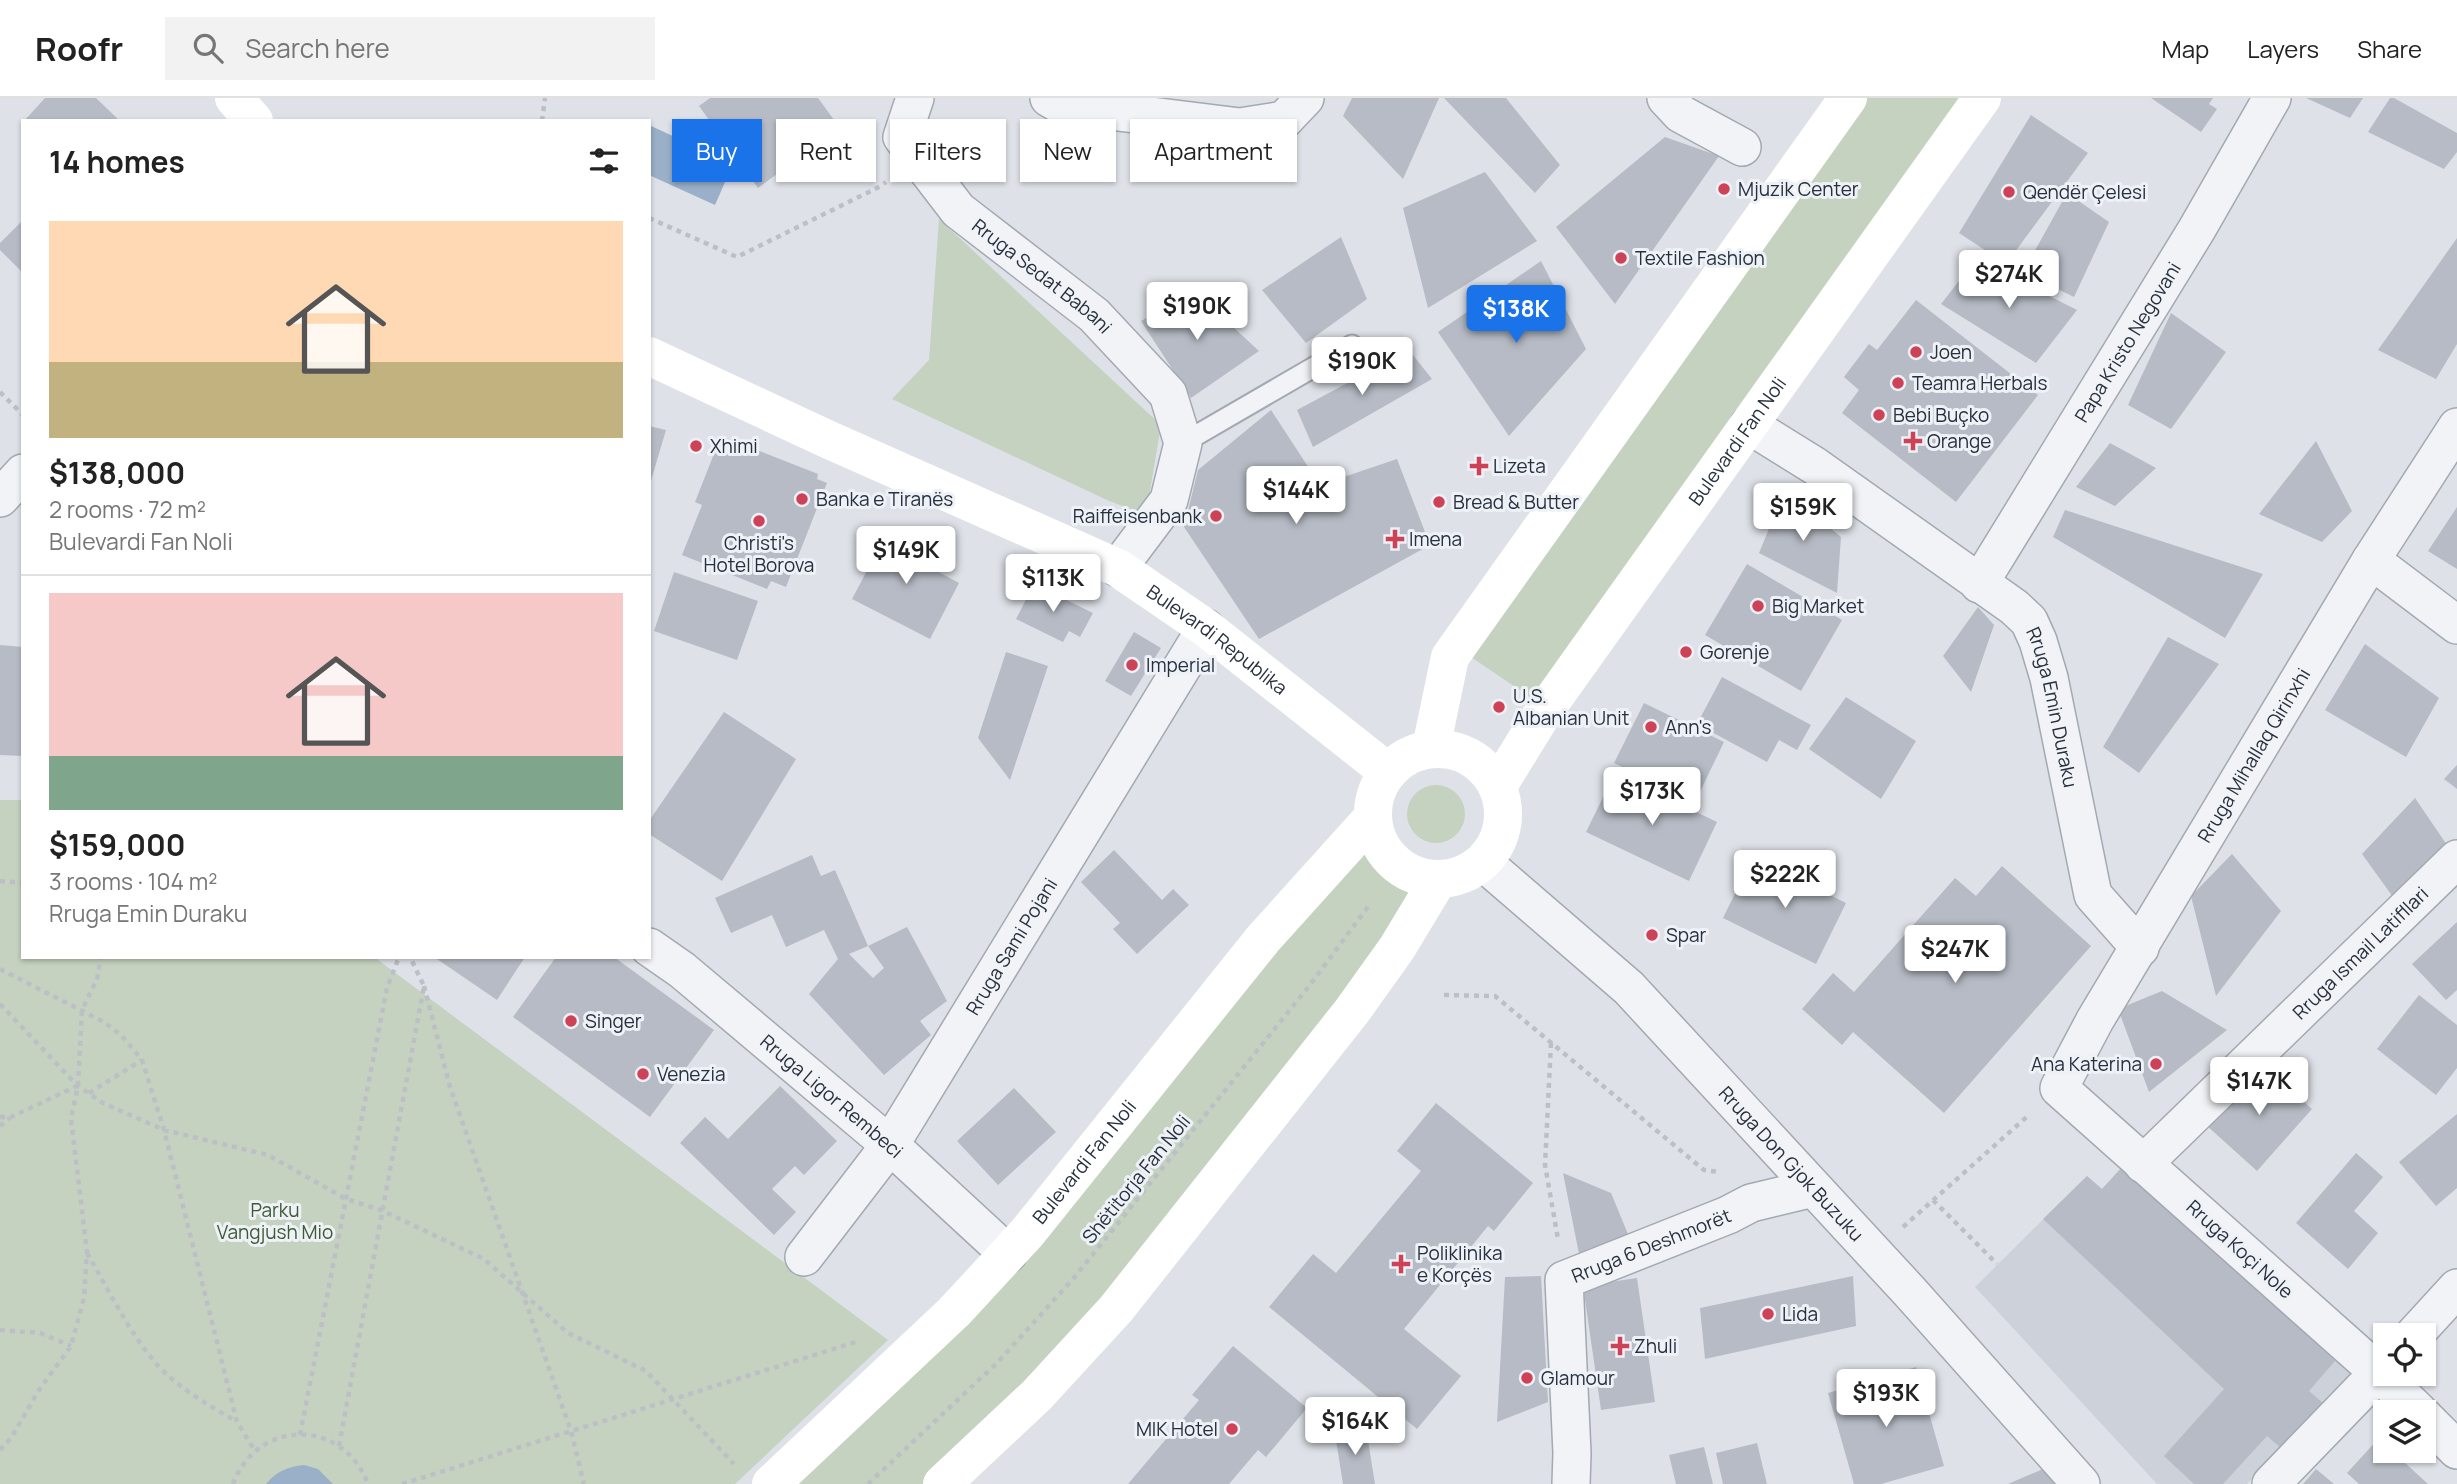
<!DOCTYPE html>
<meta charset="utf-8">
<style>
:root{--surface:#fff;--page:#f2f2f2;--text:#222;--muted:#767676;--line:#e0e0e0;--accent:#1a73e8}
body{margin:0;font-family:Manrope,sans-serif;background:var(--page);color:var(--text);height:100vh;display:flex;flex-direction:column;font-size:26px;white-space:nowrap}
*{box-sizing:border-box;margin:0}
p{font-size:23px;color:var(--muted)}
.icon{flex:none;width:38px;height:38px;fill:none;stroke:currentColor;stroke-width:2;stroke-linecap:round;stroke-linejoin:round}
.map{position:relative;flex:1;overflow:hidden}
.details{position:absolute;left:21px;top:21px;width:630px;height:840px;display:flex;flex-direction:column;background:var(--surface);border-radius:0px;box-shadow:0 2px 5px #0004}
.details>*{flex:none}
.top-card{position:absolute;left:672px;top:21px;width:665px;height:63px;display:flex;gap:14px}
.tools{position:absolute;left:2373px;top:1225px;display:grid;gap:14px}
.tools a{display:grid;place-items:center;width:63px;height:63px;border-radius:0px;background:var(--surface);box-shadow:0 2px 5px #0004;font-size:35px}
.price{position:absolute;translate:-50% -60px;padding:0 16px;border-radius:7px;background:#fff;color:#222;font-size:23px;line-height:46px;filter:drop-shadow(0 2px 4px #0008)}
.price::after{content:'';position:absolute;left:50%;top:42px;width:21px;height:16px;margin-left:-10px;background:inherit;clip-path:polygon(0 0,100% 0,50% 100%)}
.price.active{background:var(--accent);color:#fff}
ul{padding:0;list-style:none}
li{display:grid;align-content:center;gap:14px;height:371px;padding:0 28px}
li+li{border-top:2px solid var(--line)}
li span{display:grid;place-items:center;height:217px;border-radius:0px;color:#555}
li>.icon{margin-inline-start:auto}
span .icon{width:126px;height:126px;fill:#fffc;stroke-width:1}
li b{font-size:30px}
h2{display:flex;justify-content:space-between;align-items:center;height:84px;padding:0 28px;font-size:30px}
.tag{padding:0 24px;border-radius:0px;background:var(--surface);box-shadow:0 2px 5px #0004;font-size:24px;line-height:63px}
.tag.active{background:var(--accent);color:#fff}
header{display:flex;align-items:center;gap:42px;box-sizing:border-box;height:98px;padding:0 35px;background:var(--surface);border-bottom:2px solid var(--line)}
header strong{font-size:33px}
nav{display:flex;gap:38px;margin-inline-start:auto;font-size:24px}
.search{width:490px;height:63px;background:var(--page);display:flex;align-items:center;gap:18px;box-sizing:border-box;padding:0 24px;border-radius:0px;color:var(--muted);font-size:26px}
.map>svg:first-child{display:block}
.built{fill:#ccd1da}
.green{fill:#c4d2bf}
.water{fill:#99b0c8}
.building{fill:#b6bbc5;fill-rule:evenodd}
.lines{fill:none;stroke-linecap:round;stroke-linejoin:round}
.lane-casing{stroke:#a3a9b2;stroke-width:23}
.street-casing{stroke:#a3a9b2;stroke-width:40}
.path{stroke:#bcc0c6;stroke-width:4.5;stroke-dasharray:5 5;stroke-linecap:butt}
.lane{stroke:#f1f3f6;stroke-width:19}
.street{stroke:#f1f3f6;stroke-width:37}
.secondary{stroke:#fff;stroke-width:38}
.poi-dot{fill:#ce4258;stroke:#eef1f6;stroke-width:2.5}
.labels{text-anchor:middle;stroke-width:6;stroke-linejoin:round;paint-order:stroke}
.poi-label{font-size:19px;fill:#27303f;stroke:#eef1f6;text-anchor:start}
.street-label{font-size:19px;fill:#27303f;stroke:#eef1f6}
.park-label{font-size:19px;fill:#3c5b35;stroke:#eef1f6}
</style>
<header>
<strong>Roofr</strong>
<div class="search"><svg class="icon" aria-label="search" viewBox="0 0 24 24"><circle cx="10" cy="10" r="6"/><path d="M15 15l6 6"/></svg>Search here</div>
<nav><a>Map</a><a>Layers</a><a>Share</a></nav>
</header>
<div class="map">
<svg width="2457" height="1386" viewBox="0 0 2457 1386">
<rect width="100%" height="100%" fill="#dee2e8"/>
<path class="built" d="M2124 1067 2350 1276 2247 1386H2157L1975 1189 2087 1078 2102 1091Z"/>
<path class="green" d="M1864 0H1970L1536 603 1468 557Z
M939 121 1161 327 1146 417 1107 402 892 301 929 262Z
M1407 716a29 29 0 1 1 58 0a29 29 0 1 1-58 0Z
M0 702H23V859H374L888 1242 735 1386H0Z
M1365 739 1426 787 1118 1196 929 1386H784Z"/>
<path class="water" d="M649 27 733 66 715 107 649 77Z
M304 1367 318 1371 333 1386H266C277 1373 287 1369 304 1367Z"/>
<path class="building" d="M45 0H96L120 23H24Z
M710 0H818L840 30 758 90 699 8Z
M1352 0H1439L1403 81 1343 18Z
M1444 0H1506L1560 67 1535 95Z
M2151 0H2213L2209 6 2217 11 2201 34Z
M2306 0H2363L2350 20Z
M2390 0H2394L2457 35V54L2444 71 2368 34Z
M2031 17 2088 55 2006 166 1959 135Z
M1665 39 1719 58 1615 206 1556 129Z
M1485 74 1537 143 1428 210 1403 110Z
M2067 95 2109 124 2074 199 2023 174Z
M23 122V175L0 152V145Z
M1341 139 1367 201 1306 245 1262 192Z
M2457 140V246L2436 281 2378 252Z
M1976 161 2077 212 2036 265 1941 206Z
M1541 163 1586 251 1509 338 1438 234Z
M1194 193 1259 253 1191 300 1141 223Z
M1916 202 2038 297 1956 404 1842 315 1859 292 1844 279 1869 246 1877 252Z
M2171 215 2226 254 2171 331 2128 307Z
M1409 252 1432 281 1313 349 1297 312Z
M1271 312 1320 387 1397 361 1430 447 1259 541 1184 429 1198 372Z
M649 328 666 332 650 386H649Z
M721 338 818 376 817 381 827 385 786 489 771 483 767 491 682 457 702 407 695 404Z
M2316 343 2352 413 2322 444 2259 416Z
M2110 345 2156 370 2115 408 2076 389Z
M1785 392 1841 439 1837 495 1759 455Z
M2457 409V471L2428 453Z
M2065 412 2263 476 2225 540 2053 439Z
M888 433 937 459 931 470 959 485 930 541 852 501Z
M1747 466 1842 522 1801 593 1705 537Z
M674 474 758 503 737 562 654 533Z
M1034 486 1093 515 1080 539 1069 533 1063 544 1016 521Z
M1978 509 1994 527 1971 594 1943 558Z
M1134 534 1161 550 1131 598 1105 583Z
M2168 539 2219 566 2139 675 2103 649Z
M2365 546 2439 600 2406 659 2325 612Z
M0 547 23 549V658L0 657Z
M1006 554 1048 568 1010 682 978 640Z
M1722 579 1811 627 1797 652 1779 642 1767 664 1697 626Z
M1846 599 1916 643 1881 701 1809 651Z
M1644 605 1724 644 1695 704 1614 665Z
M724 614 796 661 722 783 649 736V723Z
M2457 667V691L2444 681Z
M1615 675 1717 724 1689 783 1586 734Z
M2415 700 2447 747 2393 799 2362 756Z
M1114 752 1162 802 1173 791 1189 807 1137 856 1113 831 1120 825 1081 784Z
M2232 756 2281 813 2216 898 2191 798Z
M812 757 821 778 835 772 868 848 907 829 947 903 920 923 931 937 884 977 809 896 838 861 824 832 786 849 772 817 731 835 715 800ZM868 848 884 870 873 880 849 856Z
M1753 759 1846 805 1816 866 1723 820Z
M2002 768 2091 848 1944 1015 1853 934 1842 947 1802 911 1833 875 1854 894 1955 780 1976 798Z
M2457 824V892L2446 902 2412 866Z
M434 859H525L497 902Z
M556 859H614L714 932 650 1019 513 919Z
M2162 893 2227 932 2149 994 2118 911Z
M2419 897 2457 927V970L2436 997 2377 951Z
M2261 965 2312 1011 2257 1073 2206 1027Z
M780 988 837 1043 804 1077 795 1068 772 1091 796 1114 774 1137 680 1045 705 1019 728 1041Z
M1014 990 1056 1034 998 1087 957 1043Z
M1436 1005 1533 1085 1494 1133 1488 1128 1404 1231 1461 1278 1417 1331 1269 1209 1313 1156 1336 1175 1421 1073 1397 1053Z
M2457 1016V1090L2436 1108 2399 1064Z
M2356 1055 2383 1079 2354 1113 2378 1135 2348 1171 2296 1125Z
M2124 1067 2335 1263 2309 1293 2323 1305 2282 1351 2267 1338 2223 1386H2194L2164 1358 2224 1291 2043 1121 2087 1078 2102 1091Z
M1563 1075 1611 1095 1630 1141 1580 1161Z
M1541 1178 1548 1304 1497 1324 1505 1179Z
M1853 1178 1856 1228 1705 1261 1700 1210Z
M1637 1180 1655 1304 1601 1312 1583 1188Z
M1233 1248 1307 1310 1266 1359 1258 1352 1229 1386H1128L1199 1302 1192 1297Z
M1916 1269 1944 1368 1881 1386H1854L1828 1295Z
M1366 1330 1375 1386H1343L1335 1336Z
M2379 1340 2385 1346V1353H2392L2428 1386H2359L2347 1375Z
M1757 1345 1767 1386H1723L1716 1355Z
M1704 1349 1713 1386H1676L1669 1357Z
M2057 1365 2066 1386H2008Z
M2316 1371 2334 1386H2303Z"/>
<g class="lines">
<defs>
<path id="lane" d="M1183 345 1352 247"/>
<g id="street">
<path id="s1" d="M915 0 902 39 958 112 1094 217 1168 296 1183 345 1169 402 1118 470"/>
<path d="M1049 0 1061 7 1240 29 1284 22 1305 0"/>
<path d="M1666 0 1681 16 1742 49"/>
<path id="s2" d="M1749 327 1815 368 2014 509 2029 523 2038 543 2049 580 2093 797 2140 850"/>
<path d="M0 400 23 375"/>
<path d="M2371 462 2457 527"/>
<path id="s3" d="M1979 486 2197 131 2272 0"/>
<path id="s4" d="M1483 764 1629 890 1910 1194 2081 1386"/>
<path id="s5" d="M649 849 682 872 890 1047 1008 1156"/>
<path id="s6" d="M2143 1066 2457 761"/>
<path id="s7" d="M804 1159 890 1047 1206 530"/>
<path d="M2414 1237 2457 1190"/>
<path id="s8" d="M2419 1314 2379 1275 2059 990 2095 922 2371 462 2457 329"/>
<path d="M2424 1319 2457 1352"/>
<path id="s9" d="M1571 1386 1572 1355 1564 1182 1728 1117 1751 1105 1813 1090"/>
<path d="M2271 1386 2385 1268"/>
</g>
</defs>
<use href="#lane" class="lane-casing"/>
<use href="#street" class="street-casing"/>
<path class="path" d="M542 23 545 0
M649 120 737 159 881 88 886 84
M0 294 23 317
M0 783 23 785
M0 871 104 924 121 937 142 962 164 1032 237 1324 255 1353
M424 888 450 989 571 1333 584 1386
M1444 897 1495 898 1704 1072 1719 1074
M0 906 78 988 103 1005 164 1032 268 1057 346 1101 381 1112 484 1161 568 1235 646 1273 734 1366
M1551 945 1545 1067 1558 1141
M89 995 142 962
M0 1019H11L77 988
M0 1028 10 1020
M1933 1102 1997 1166
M1903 1129 2030 1016
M87 1155C108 1191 127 1230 153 1262 175 1288 206 1306 236 1323
M0 1232 40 1235 71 1248
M300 1337 387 890 399 859
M339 1348 424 888 410 859
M0 1352 11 1340 39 1292 71 1248 84 1200 87 1154 71 1021 78 988 82 912 97 881 101 859
M233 1386C258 1320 343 1320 368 1386
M402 1386 859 1243
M868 1386 997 1265 1073 1181 1310 887 1370 806"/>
<use href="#lane" class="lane"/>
<use href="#street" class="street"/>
<g class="secondary">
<path d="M234 0 254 23"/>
<path id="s10" d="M649 258 827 341 1118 470 1206 530 1388 674"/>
<path d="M1431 650 1450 559 1848 0"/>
<circle cx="1438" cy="716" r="65"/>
<path id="s11" d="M1498 688 1541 618 1982 0"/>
<path id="s12" d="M771 1386 954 1214 1027 1135 1263 841 1373 719"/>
<path d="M942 1386 1037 1297 1116 1211 1352 913 1397 850 1438 782"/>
</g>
</g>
<g class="poi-dot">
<circle cx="1724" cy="91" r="7"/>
<circle cx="2009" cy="94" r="7"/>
<circle cx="1621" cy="160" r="7"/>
<circle cx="1916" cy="254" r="7"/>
<circle cx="1898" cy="285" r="7"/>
<circle cx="1879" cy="317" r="7"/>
<path d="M1909.5 332.5h7v7h7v7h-7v7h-7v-7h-7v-7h7z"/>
<circle cx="696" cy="348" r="7"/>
<path d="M1475.5 357.5h7v7h7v7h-7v7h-7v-7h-7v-7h7z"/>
<circle cx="802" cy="401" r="7"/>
<circle cx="1439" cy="404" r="7"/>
<circle cx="1216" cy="418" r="7"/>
<circle cx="759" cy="423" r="7"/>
<path d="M1391.5 430.5h7v7h7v7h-7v7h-7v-7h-7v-7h7z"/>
<circle cx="1758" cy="508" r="7"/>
<circle cx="1686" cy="554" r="7"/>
<circle cx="1132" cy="567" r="7"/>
<circle cx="1499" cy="609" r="7"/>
<circle cx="1651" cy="629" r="7"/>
<circle cx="1652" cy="837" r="7"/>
<circle cx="571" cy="923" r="7"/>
<circle cx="2156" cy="966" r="7"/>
<circle cx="643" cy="976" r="7"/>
<path d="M1397.5 1155.5h7v7h7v7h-7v7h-7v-7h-7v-7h7z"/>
<circle cx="1768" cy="1216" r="7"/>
<path d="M1616.5 1237.5h7v7h7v7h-7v7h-7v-7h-7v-7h7z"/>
<circle cx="1527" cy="1280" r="7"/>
<circle cx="1232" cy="1331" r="7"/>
</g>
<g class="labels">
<g class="poi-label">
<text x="1738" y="98">Mjuzik Center</text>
<text x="2023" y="101">Qendër Çelesi</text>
<text x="1635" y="167">Textile Fashion</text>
<text x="1930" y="261">Joen</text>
<text x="1912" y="292">Teamra Herbals</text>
<text x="1893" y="324">Bebi Buçko</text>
<text x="1927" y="350">Orange</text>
<text x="710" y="355">Xhimi</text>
<text x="1493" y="375">Lizeta</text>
<text x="816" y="408">Banka e Tiranës</text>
<text x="1453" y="411">Bread &amp; Butter</text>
<text x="1202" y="425" text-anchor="end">Raiffeisenbank</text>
<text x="1409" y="448">Imena</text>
<text x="759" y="452" text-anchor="middle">Christi's<tspan x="759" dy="22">Hotel Borova</tspan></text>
<text x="1772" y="515">Big Market</text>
<text x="1700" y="561">Gorenje</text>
<text x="1146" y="574">Imperial</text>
<text x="1513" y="605">U.S.<tspan x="1513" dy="22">Albanian Unit</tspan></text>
<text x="1665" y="636">Ann's</text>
<text x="1666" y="844">Spar</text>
<text x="585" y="930">Singer</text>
<text x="2142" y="973" text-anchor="end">Ana Katerina</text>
<text x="657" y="983">Venezia</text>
<text x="1417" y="1162">Poliklinika<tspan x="1417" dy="22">e Korçës</tspan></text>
<text x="1782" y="1223">Lida</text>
<text x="1634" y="1255">Zhuli</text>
<text x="1541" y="1287">Glamour</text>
<text x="1218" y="1338" text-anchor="end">MIK Hotel</text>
</g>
<g class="street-label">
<text dy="7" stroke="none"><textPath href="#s1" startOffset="240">Rruga Sedat Babani</textPath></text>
<text dy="7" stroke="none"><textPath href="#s3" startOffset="284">Papa Kristo Negovani</textPath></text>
<text dy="7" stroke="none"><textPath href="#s11" startOffset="420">Bulevardi Fan Noli</textPath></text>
<text dy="7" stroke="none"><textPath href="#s10" startOffset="637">Bulevardi Republika</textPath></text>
<text dy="7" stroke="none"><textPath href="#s2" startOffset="432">Rruga Emin Duraku</textPath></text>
<text dy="7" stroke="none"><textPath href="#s8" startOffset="870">Rruga Mihallaq Qirinxhi</textPath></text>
<text dy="7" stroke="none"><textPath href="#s7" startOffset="374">Rruga Sami Pojani</textPath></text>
<text dy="7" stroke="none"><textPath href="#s6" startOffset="303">Rruga Ismail Latifllari</textPath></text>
<text dy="7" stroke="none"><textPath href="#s5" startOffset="236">Rruga Ligor Rembeci</textPath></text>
<text dy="7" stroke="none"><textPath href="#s12" startOffset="450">Bulevardi Fan Noli</textPath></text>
<text dy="7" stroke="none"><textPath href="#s4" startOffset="432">Rruga Don Gjok Buzuku</textPath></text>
<text transform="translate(1136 1081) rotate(-51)" y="7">Shëtitorja Fan Noli</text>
<text dy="7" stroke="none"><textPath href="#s9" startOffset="298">Rruga 6 Deshmorët</textPath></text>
<text transform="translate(2240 1151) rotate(42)" y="7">Rruga Koçi Nole</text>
</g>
<g class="park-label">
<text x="275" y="1119">Parku<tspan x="275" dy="22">Vangjush Mio</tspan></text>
</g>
</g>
</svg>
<div class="tools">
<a><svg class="icon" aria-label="locate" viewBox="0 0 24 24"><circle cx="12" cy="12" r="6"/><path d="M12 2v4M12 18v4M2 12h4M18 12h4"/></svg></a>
<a><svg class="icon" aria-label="layers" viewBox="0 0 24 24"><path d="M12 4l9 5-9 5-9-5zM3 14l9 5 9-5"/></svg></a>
</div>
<b class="price" style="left:2009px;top:212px">$274K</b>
<b class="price" style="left:1197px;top:244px">$190K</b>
<b class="price active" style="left:1516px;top:247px">$138K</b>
<b class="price" style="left:1362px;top:299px">$190K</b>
<b class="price" style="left:1296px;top:428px">$144K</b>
<b class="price" style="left:1803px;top:445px">$159K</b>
<b class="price" style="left:906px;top:488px">$149K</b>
<b class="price" style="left:1053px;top:516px">$113K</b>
<b class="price" style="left:1652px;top:729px">$173K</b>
<b class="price" style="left:1785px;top:812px">$222K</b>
<b class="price" style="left:1955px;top:887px">$247K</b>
<b class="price" style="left:2259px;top:1019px">$147K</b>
<b class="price" style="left:1886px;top:1331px">$193K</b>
<b class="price" style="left:1355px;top:1359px">$164K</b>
<div class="top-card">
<a class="tag active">Buy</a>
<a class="tag">Rent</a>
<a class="tag">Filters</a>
<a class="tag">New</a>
<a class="tag">Apartment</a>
</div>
<section class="details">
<h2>14 homes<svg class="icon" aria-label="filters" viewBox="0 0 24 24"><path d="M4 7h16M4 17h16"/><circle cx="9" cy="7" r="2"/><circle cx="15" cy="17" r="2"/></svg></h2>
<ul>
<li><span style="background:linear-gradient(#ffd9b3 65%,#c2b280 0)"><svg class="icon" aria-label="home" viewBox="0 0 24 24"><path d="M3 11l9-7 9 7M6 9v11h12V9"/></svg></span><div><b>$138,000</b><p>2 rooms · 72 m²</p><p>Bulevardi Fan Noli</p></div></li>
<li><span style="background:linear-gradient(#f6c9c9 75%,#7fa58c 0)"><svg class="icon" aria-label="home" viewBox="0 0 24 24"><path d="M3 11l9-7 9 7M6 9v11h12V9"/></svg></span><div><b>$159,000</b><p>3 rooms · 104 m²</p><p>Rruga Emin Duraku</p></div></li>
</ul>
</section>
</div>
